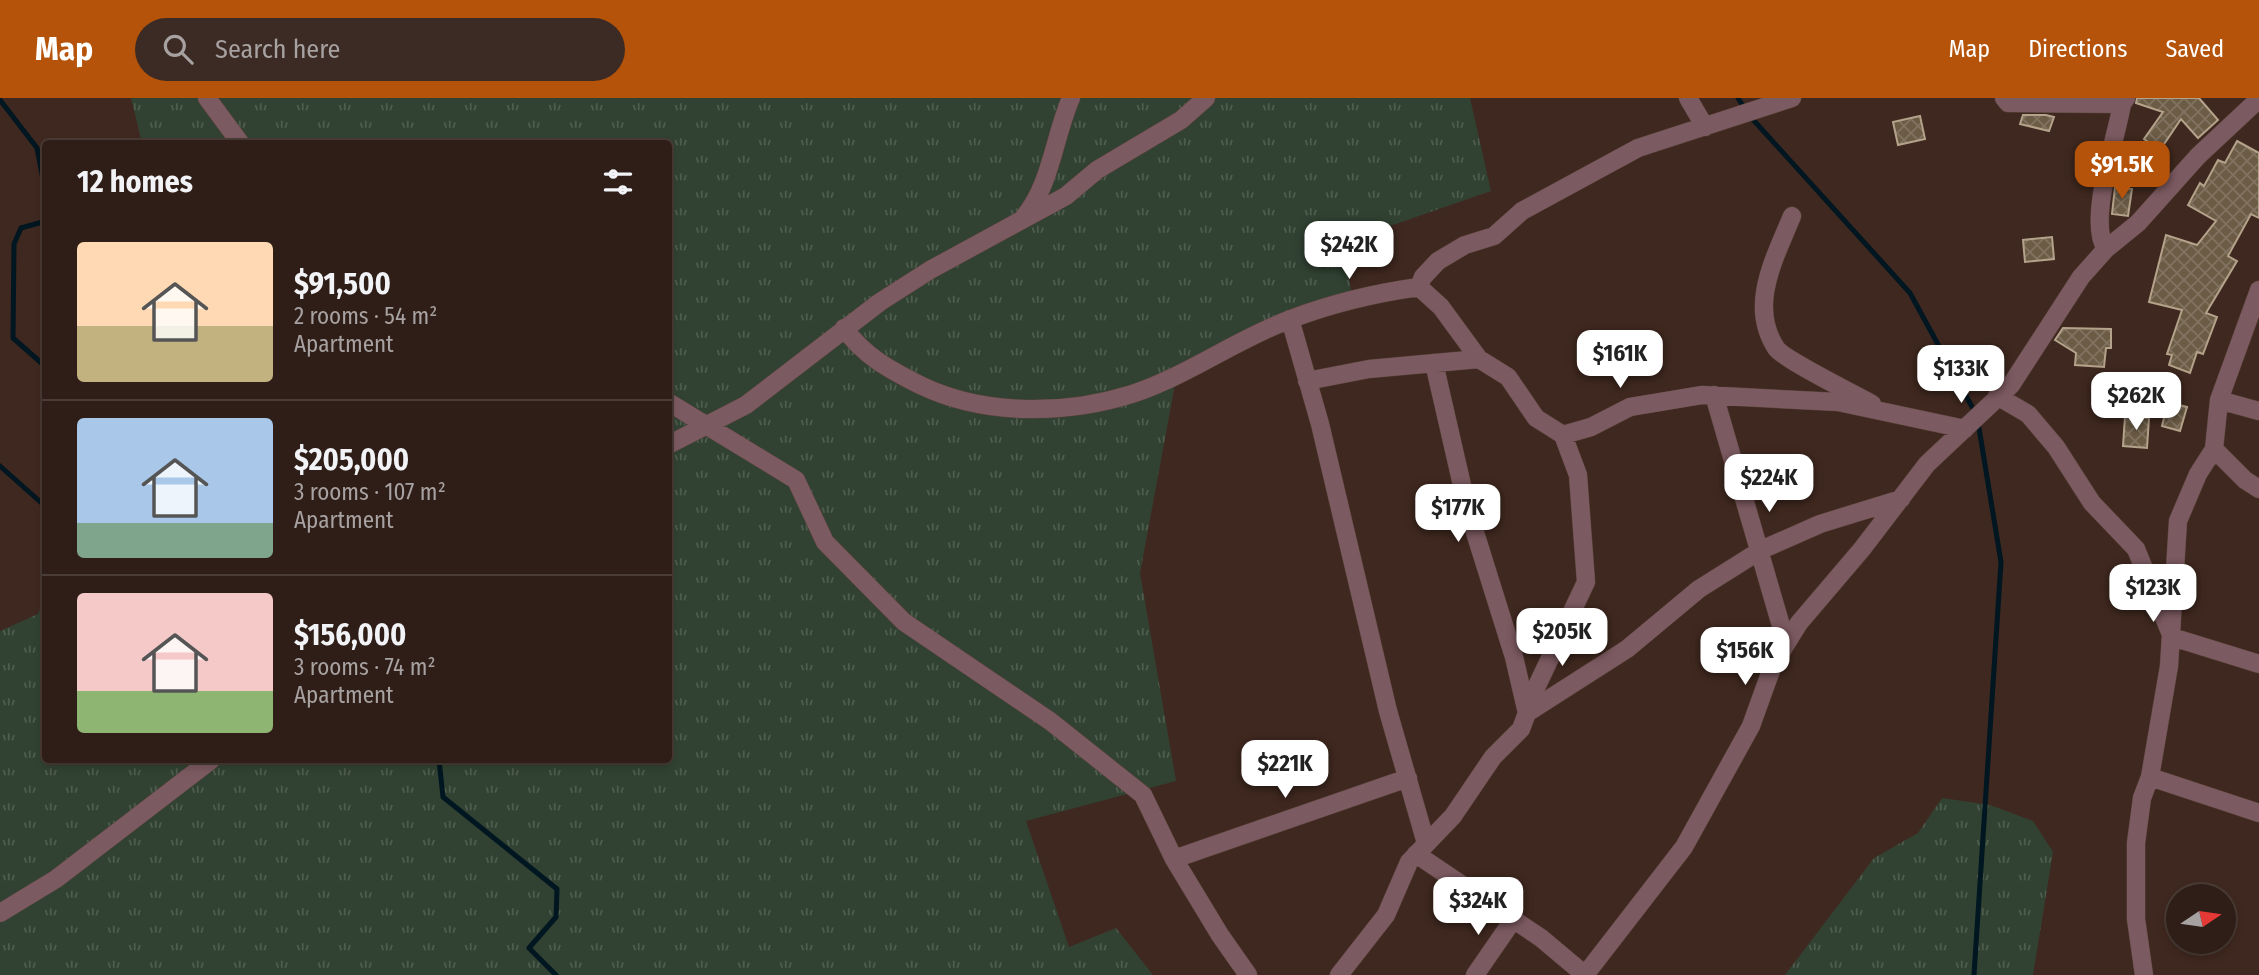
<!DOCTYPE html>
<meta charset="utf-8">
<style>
:root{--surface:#2f1e17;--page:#3b2b24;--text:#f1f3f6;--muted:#a7a2a1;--line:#4a3c36;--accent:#b45309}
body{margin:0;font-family:"Fira Sans Condensed",sans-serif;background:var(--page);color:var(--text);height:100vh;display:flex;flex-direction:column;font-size:26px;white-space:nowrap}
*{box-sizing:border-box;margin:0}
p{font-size:23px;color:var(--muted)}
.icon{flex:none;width:38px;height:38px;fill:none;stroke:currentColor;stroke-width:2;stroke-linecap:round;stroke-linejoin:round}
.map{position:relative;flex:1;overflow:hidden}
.details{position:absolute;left:42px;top:42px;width:630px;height:623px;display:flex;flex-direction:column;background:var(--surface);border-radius:7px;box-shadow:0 4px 10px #0003,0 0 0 2px var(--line)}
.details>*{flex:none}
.needle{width:46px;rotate:77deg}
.fabs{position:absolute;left:2166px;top:786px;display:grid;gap:14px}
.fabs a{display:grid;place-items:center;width:70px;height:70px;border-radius:50%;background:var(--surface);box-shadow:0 4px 10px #0003,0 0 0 2px var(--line);font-size:35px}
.price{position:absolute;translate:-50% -60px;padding:0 16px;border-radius:14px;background:#fff;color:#222;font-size:23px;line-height:46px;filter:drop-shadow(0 2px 4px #0008)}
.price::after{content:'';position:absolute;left:50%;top:42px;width:21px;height:16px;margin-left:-10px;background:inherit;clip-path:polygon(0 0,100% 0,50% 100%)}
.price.selected{background:var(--accent);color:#fff}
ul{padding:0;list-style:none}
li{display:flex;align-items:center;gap:21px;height:175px;padding:0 35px}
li+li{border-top:2px solid var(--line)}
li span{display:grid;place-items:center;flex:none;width:196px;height:140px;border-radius:7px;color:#555}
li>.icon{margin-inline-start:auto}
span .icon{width:84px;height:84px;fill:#fffc;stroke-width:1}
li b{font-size:30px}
h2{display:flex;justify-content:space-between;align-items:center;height:84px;padding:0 35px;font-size:30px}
header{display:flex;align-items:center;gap:42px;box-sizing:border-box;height:98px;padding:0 35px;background:var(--accent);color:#fff}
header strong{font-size:33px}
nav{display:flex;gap:38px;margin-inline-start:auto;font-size:24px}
.search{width:490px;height:63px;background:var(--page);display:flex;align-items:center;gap:18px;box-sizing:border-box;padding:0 24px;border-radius:38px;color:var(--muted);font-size:26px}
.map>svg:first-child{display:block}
.grass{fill:url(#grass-tufts)}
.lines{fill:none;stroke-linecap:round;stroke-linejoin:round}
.stream{stroke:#001620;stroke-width:5}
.building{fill:url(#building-cross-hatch);stroke:#b4a28a;stroke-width:2}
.minor-casing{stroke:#5a443b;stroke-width:19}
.minor{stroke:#7c5a61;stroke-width:18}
</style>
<header>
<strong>Map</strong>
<div class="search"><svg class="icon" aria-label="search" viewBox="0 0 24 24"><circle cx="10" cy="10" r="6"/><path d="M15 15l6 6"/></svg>Search here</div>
<nav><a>Map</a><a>Directions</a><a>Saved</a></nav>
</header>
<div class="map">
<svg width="2259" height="877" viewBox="0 0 2259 877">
<defs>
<pattern id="grass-tufts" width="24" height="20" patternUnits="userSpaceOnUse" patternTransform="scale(1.75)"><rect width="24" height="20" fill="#314232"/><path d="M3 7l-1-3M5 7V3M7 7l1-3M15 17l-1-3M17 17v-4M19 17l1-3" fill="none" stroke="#4f5d4f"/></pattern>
<pattern id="building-cross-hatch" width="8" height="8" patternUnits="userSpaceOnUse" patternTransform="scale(1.75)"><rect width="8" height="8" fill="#6c5c46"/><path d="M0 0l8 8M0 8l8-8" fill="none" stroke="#817360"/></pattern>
</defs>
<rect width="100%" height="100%" fill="#3f281f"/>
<path class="grass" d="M131 0H1470L1491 93 1341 145 1353 200 1176 281 1140 475 1176 683 1026 723 1069 849 1116 830 1153 877H0V533L38 516 45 498 46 662H668V46L142 45Z
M1942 700 1990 707 2033 723 2053 754 2033 877H1785L1874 760 1918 735Z"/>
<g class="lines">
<path class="stream" d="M1738 0 1748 16 1910 195 1977 318 2001 464 1974 877
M0 2 37 50 46 97
M46 123 21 130 14 146 13 240 46 269
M0 368 46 409
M439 662 443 699 557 791 556 819 529 850 556 877"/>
</g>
<path class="building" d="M2137 0H2199L2218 22 2198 40 2181 21 2160 52 2144 41 2163 14 2136 5Z
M2023 17H2046L2054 19 2049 33 2020 26Z
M1920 18 1925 41 1898 47 1893 24Z
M2237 43 2259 55V120L2251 116 2228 158 2237 163 2206 215 2217 219 2203 256 2197 254 2190 275 2169 267 2172 257 2167 256 2182 212 2149 204 2166 137 2197 147 2216 123 2188 107 2200 85 2204 88 2218 62 2225 65Z
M2115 89 2132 91 2128 118 2112 116Z
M2052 139 2054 161 2025 164 2023 142Z
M2063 230 2111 231V250H2106L2104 269 2075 267 2076 255 2055 242Z
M2168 304 2187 309 2180 333 2162 328Z
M2125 318 2149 320 2147 350 2123 348Z"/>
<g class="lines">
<defs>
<path id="minor" d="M207 0 241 46
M1688 0 1705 29
M2004 0 2008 5 2122 6
M1792 118C1775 160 1748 207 1776 250 1783 261 1856 297 1872 306
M1024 119C1051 87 1054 39 1071 0
M2106 151C2087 123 2116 42 2122 6L2126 0
M1419 189 1423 179 1438 163 1465 147 1494 138 1522 113 1638 50 1792 0
M1419 189 1441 209 1479 261
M1290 221 1320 326 1388 613 1426 745
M844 230C864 258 890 272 920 287 984 318 1065 317 1132 296 1187 278 1237 241 1291 221 1333 205 1376 195 1419 189
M1434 265 1467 409 1514 559 1527 615
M1307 283 1369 271 1479 261 1508 279 1536 320 1563 337 1591 329 1630 309 1702 297 1838 304 1965 331
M1714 297 1786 545
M1997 298 2028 316 2056 349 2092 405 2136 451 2172 539 2259 566
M2219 302 2259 313
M668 304 796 382 825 444 904 524 1050 623 1143 697 1174 761 1220 837 1248 877
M668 347 746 307 880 204 930 172 1066 98 1097 72 1181 22 1206 0
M2214 351 2245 382 2259 391
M1526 611 1586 484 1578 377 1563 337
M2150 679 2259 715
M1416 756 1541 840 1585 877
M1174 761 1408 680
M0 815 56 781 211 662
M1339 877 1386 817 1409 764 1453 718 1493 659 1521 631 1527 615 1627 551 1699 491 1761 452 1820 426 1901 401
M1475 877 1513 822
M1585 877 1684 749 1751 628 1773 567 1799 525 1862 451 1927 366 2011 287 2081 179 2106 151 2138 125 2198 58 2259 1
M2144 877 2136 821V745L2142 700 2150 679 2169 568 2178 423 2198 376 2214 351 2219 302 2259 192"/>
</defs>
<use href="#minor" class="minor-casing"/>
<use href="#minor" class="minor"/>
</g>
</svg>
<div class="fabs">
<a><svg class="needle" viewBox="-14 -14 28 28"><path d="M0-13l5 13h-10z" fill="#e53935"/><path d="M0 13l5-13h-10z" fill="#a7a2a1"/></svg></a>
</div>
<b class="price selected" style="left:2122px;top:103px">$91.5K</b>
<b class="price" style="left:1349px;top:183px">$242K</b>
<b class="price" style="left:1620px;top:292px">$161K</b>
<b class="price" style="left:1961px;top:307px">$133K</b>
<b class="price" style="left:2136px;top:334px">$262K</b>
<b class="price" style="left:1769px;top:416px">$224K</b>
<b class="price" style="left:1458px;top:446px">$177K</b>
<b class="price" style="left:2153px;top:526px">$123K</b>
<b class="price" style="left:1562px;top:570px">$205K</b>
<b class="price" style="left:1745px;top:589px">$156K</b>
<b class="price" style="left:1285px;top:702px">$221K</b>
<b class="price" style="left:1478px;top:839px">$324K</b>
<section class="details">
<h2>12 homes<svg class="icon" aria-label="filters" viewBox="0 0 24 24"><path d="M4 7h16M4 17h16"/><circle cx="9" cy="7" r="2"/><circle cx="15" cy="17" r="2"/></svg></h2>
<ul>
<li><span style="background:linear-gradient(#ffd9b3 60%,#c2b280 0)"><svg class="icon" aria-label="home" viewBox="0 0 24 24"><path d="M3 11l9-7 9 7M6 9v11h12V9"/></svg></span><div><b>$91,500</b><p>2 rooms · 54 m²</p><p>Apartment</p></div></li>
<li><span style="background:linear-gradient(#a9c7e8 75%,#7fa58c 0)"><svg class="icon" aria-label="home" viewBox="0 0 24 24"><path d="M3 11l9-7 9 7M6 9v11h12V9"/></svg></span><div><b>$205,000</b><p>3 rooms · 107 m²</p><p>Apartment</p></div></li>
<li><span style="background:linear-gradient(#f6c9c9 70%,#8fb573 0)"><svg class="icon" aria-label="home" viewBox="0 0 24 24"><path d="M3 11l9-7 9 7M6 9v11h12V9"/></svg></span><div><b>$156,000</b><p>3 rooms · 74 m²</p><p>Apartment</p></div></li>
</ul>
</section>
</div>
